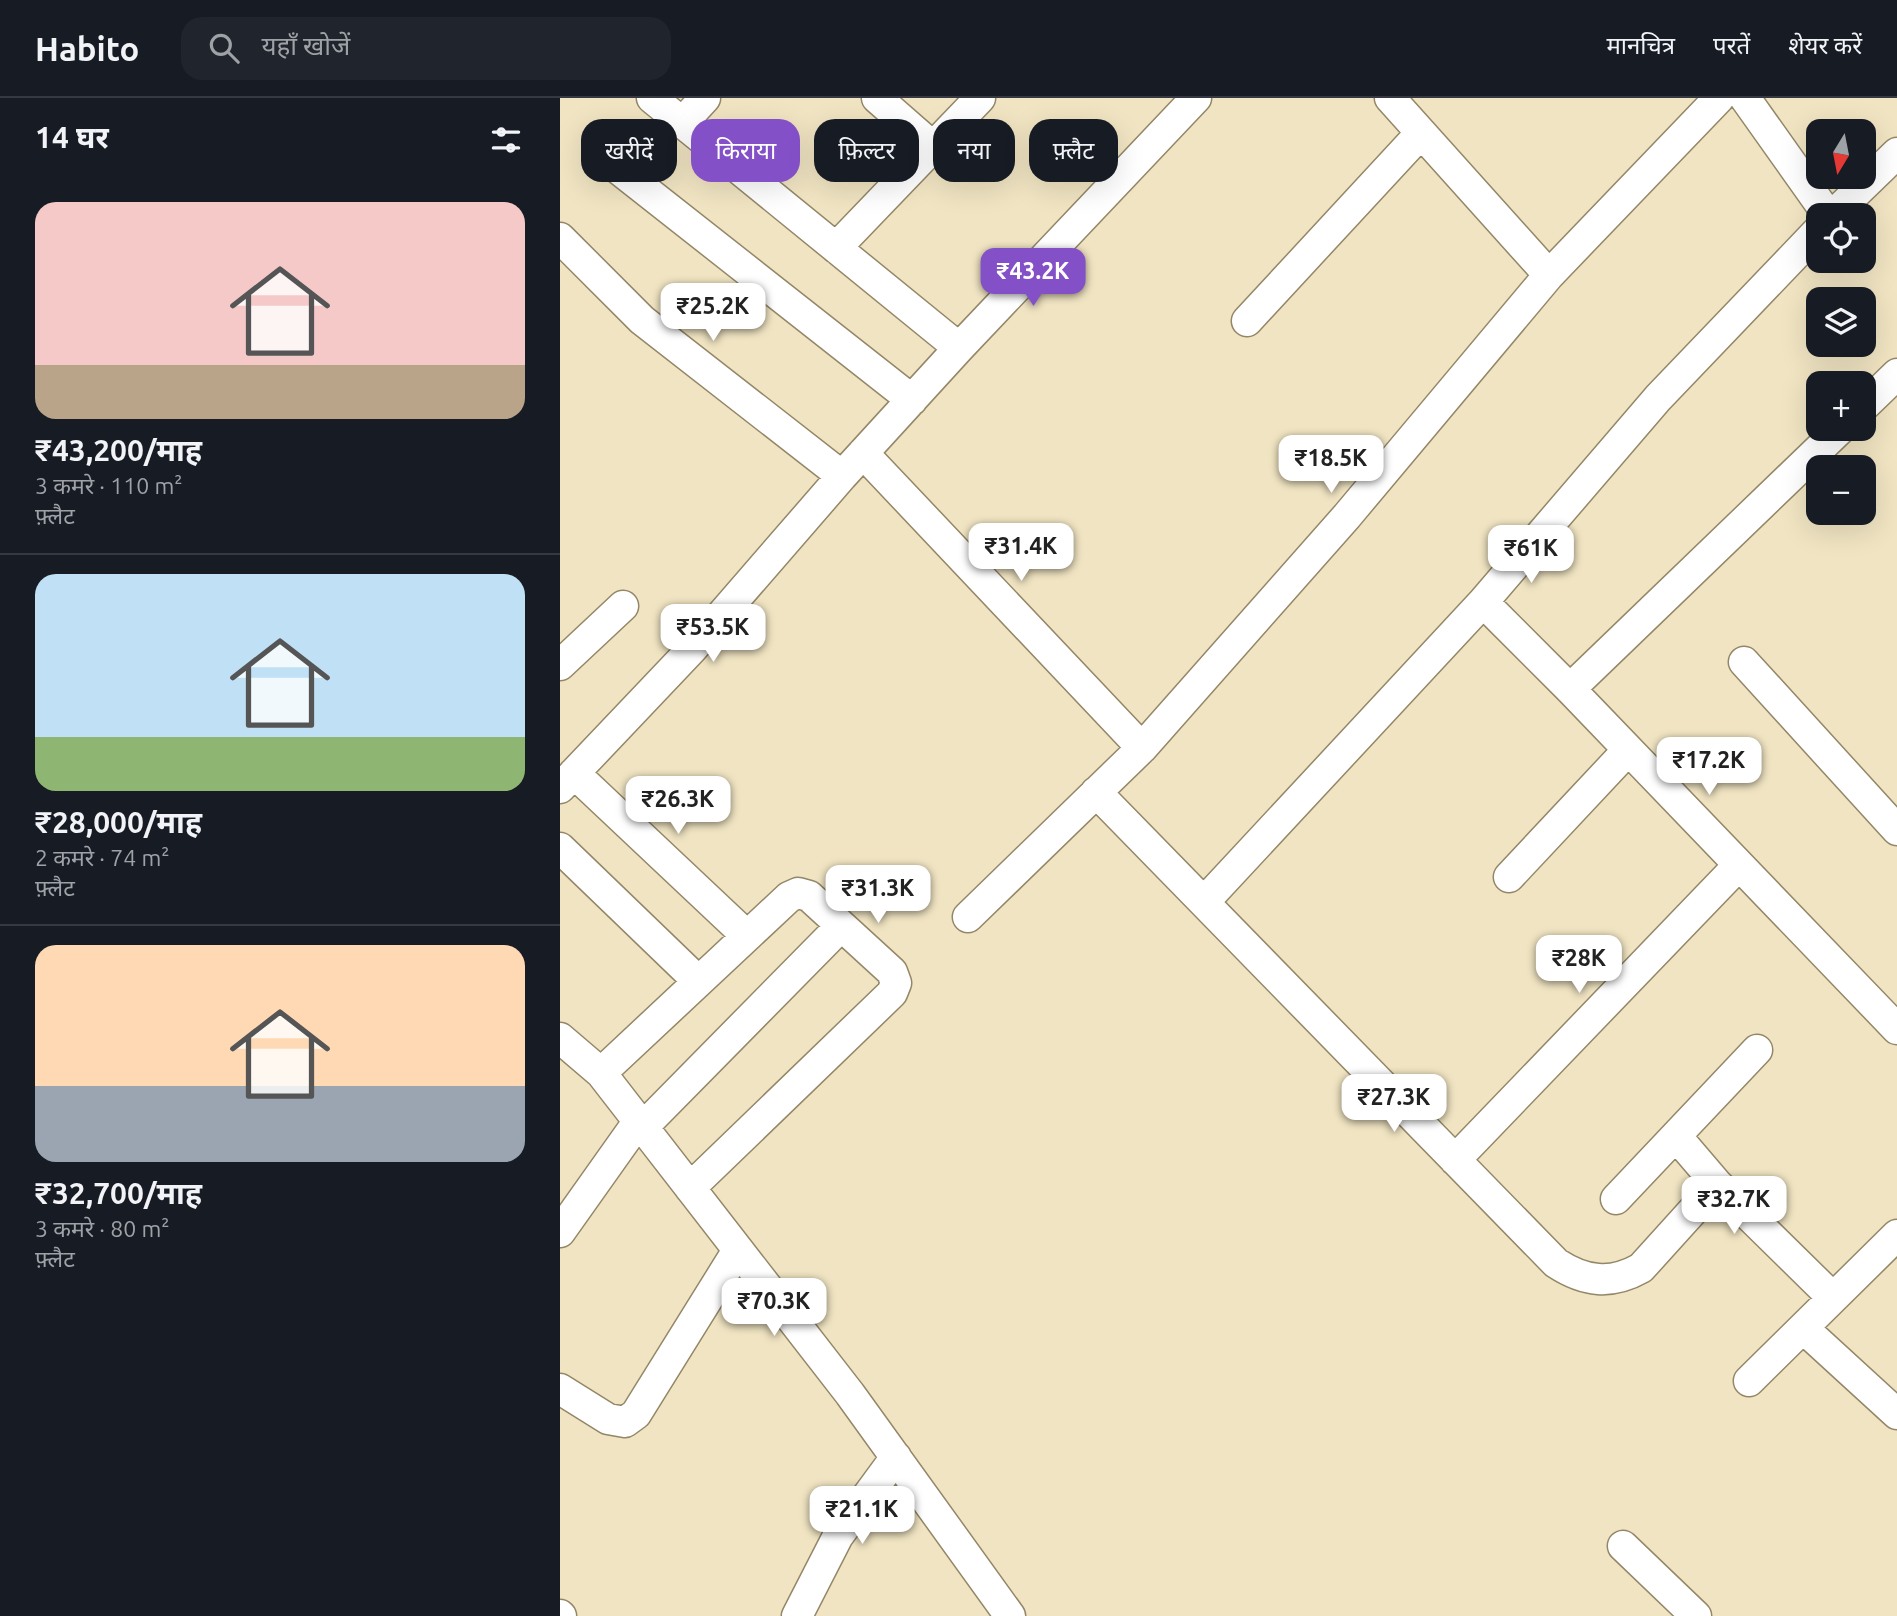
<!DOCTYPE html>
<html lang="hi">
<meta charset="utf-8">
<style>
:root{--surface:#171b24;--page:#20242c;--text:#f1f3f6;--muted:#9ea1a6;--line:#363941;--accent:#8450c8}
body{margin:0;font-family:Ubuntu,"Noto Sans Devanagari",sans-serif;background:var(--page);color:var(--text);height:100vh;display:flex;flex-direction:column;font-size:26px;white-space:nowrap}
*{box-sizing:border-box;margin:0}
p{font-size:23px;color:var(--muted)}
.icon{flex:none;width:38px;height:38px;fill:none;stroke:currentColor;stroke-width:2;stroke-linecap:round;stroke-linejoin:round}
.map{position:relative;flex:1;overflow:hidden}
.drawer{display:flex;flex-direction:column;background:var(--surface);width:560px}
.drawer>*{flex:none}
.banner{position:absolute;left:21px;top:21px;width:665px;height:63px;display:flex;gap:14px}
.needle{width:46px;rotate:190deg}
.tools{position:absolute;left:1246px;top:21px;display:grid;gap:14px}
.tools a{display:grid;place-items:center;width:70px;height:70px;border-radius:14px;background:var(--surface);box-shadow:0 7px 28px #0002;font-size:35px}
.price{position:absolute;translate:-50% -60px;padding:0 16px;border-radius:14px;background:#fff;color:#222;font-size:23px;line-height:46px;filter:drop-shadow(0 2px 4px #0008)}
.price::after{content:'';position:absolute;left:50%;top:42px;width:21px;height:16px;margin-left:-10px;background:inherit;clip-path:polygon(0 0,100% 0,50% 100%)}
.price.selected{background:var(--accent);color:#fff}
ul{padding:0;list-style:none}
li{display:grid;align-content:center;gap:14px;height:371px;padding:0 35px}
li+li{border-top:2px solid var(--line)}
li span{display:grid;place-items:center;height:217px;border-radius:21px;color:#555}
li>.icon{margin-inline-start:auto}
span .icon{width:126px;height:126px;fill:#fffc;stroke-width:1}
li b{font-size:30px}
h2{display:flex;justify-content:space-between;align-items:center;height:84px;padding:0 35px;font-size:30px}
.tag{padding:0 24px;border-radius:21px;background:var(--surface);box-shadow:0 7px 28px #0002;font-size:24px;line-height:63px}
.tag.selected{background:var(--accent);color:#fff}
header{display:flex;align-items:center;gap:42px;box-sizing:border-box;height:98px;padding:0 35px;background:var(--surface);border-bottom:2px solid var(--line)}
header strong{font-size:33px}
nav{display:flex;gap:38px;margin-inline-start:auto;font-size:24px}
.search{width:490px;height:63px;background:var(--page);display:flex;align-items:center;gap:18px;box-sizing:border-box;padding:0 24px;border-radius:21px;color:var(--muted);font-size:26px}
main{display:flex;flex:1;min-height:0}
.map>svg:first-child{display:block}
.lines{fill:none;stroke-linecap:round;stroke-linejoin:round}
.street-casing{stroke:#938768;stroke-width:33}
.street{stroke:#fff;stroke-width:30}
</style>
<header>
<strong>Habito</strong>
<div class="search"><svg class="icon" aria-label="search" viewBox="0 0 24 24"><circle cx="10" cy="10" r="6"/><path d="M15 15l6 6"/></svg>यहाँ खोजें</div>
<nav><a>मानचित्र</a><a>परतें</a><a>शेयर करें</a></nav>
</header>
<main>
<section class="drawer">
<h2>14 घर<svg class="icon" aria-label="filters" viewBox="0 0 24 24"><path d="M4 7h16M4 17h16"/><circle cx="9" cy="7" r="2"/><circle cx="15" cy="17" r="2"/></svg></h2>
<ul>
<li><span style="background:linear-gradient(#f6c9c9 75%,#b9a48a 0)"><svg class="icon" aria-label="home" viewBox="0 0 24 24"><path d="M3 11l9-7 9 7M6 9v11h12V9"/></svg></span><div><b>₹43,200/माह</b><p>3 कमरे · 110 m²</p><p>फ़्लैट</p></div></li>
<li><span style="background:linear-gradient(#bfe0f5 75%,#8fb573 0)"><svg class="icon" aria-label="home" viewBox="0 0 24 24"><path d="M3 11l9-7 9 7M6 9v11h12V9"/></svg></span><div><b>₹28,000/माह</b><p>2 कमरे · 74 m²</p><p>फ़्लैट</p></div></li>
<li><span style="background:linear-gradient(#ffd9b3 65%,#9aa5b1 0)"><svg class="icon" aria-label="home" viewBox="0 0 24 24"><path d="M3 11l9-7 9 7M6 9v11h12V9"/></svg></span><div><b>₹32,700/माह</b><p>3 कमरे · 80 m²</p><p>फ़्लैट</p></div></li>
</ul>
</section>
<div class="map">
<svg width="1337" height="1518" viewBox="0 0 1337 1518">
<rect width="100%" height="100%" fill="#f0e4c2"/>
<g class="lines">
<defs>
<path id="street" d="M92 0 399 250
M317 0 373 49
M830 0 989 177
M1185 0 1268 117
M122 25 145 0
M47 62 352 302
M1273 117 1337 55
M0 140 82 222 282 378
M276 150 420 0
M687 223 861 35
M1304 308 1337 276
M303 355 582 650
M923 504 1010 591 1337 931
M1184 564 1337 732
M0 567 63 508
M1010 591 1280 331
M14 675 187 838
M0 690 132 551 282 378 399 250 636 0
M536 694 996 1165C1025 1184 1051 1187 1081 1170L1157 1086
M0 750 138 883
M949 779 1068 652
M644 804 923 504 1098 300 1258 133
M408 819 582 650 787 418 989 177 1159 0
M0 940 41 975 290 1296 450 1518
M41 975 229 799 238 795 249 798 332 874 336 885 332 895 130 1090
M83 1029 281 828
M1116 1038 1157 1086 1273 1200
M895 1062 1179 767
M1056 1101 1197 952
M0 1134 78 1024
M1243 1230 1337 1316
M1189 1283 1337 1137
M0 1291 48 1321 65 1324 76 1316 178 1152
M1063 1448 1136 1518
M0 1517 1 1518
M237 1518 278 1438 336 1359"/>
</defs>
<use href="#street" class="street-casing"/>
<use href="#street" class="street"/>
</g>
</svg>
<div class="tools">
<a><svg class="needle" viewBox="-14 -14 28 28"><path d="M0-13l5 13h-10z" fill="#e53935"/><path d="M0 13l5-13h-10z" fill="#9ea1a6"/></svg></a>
<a><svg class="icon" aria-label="locate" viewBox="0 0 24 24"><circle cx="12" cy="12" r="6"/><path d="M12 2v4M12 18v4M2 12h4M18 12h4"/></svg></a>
<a><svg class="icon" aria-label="layers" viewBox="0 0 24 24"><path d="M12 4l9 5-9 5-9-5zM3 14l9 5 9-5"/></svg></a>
<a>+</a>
<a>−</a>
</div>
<b class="price selected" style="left:473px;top:210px">₹43.2K</b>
<b class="price" style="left:153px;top:245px">₹25.2K</b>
<b class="price" style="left:771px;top:397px">₹18.5K</b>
<b class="price" style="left:461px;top:485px">₹31.4K</b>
<b class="price" style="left:971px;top:487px">₹61K</b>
<b class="price" style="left:153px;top:566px">₹53.5K</b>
<b class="price" style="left:1149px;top:699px">₹17.2K</b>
<b class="price" style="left:118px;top:738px">₹26.3K</b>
<b class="price" style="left:318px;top:827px">₹31.3K</b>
<b class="price" style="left:1019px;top:897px">₹28K</b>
<b class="price" style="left:834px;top:1036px">₹27.3K</b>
<b class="price" style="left:1174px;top:1138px">₹32.7K</b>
<b class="price" style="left:214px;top:1240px">₹70.3K</b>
<b class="price" style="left:302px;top:1448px">₹21.1K</b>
<div class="banner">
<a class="tag">खरीदें</a>
<a class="tag selected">किराया</a>
<a class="tag">फ़िल्टर</a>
<a class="tag">नया</a>
<a class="tag">फ़्लैट</a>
</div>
</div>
</main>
